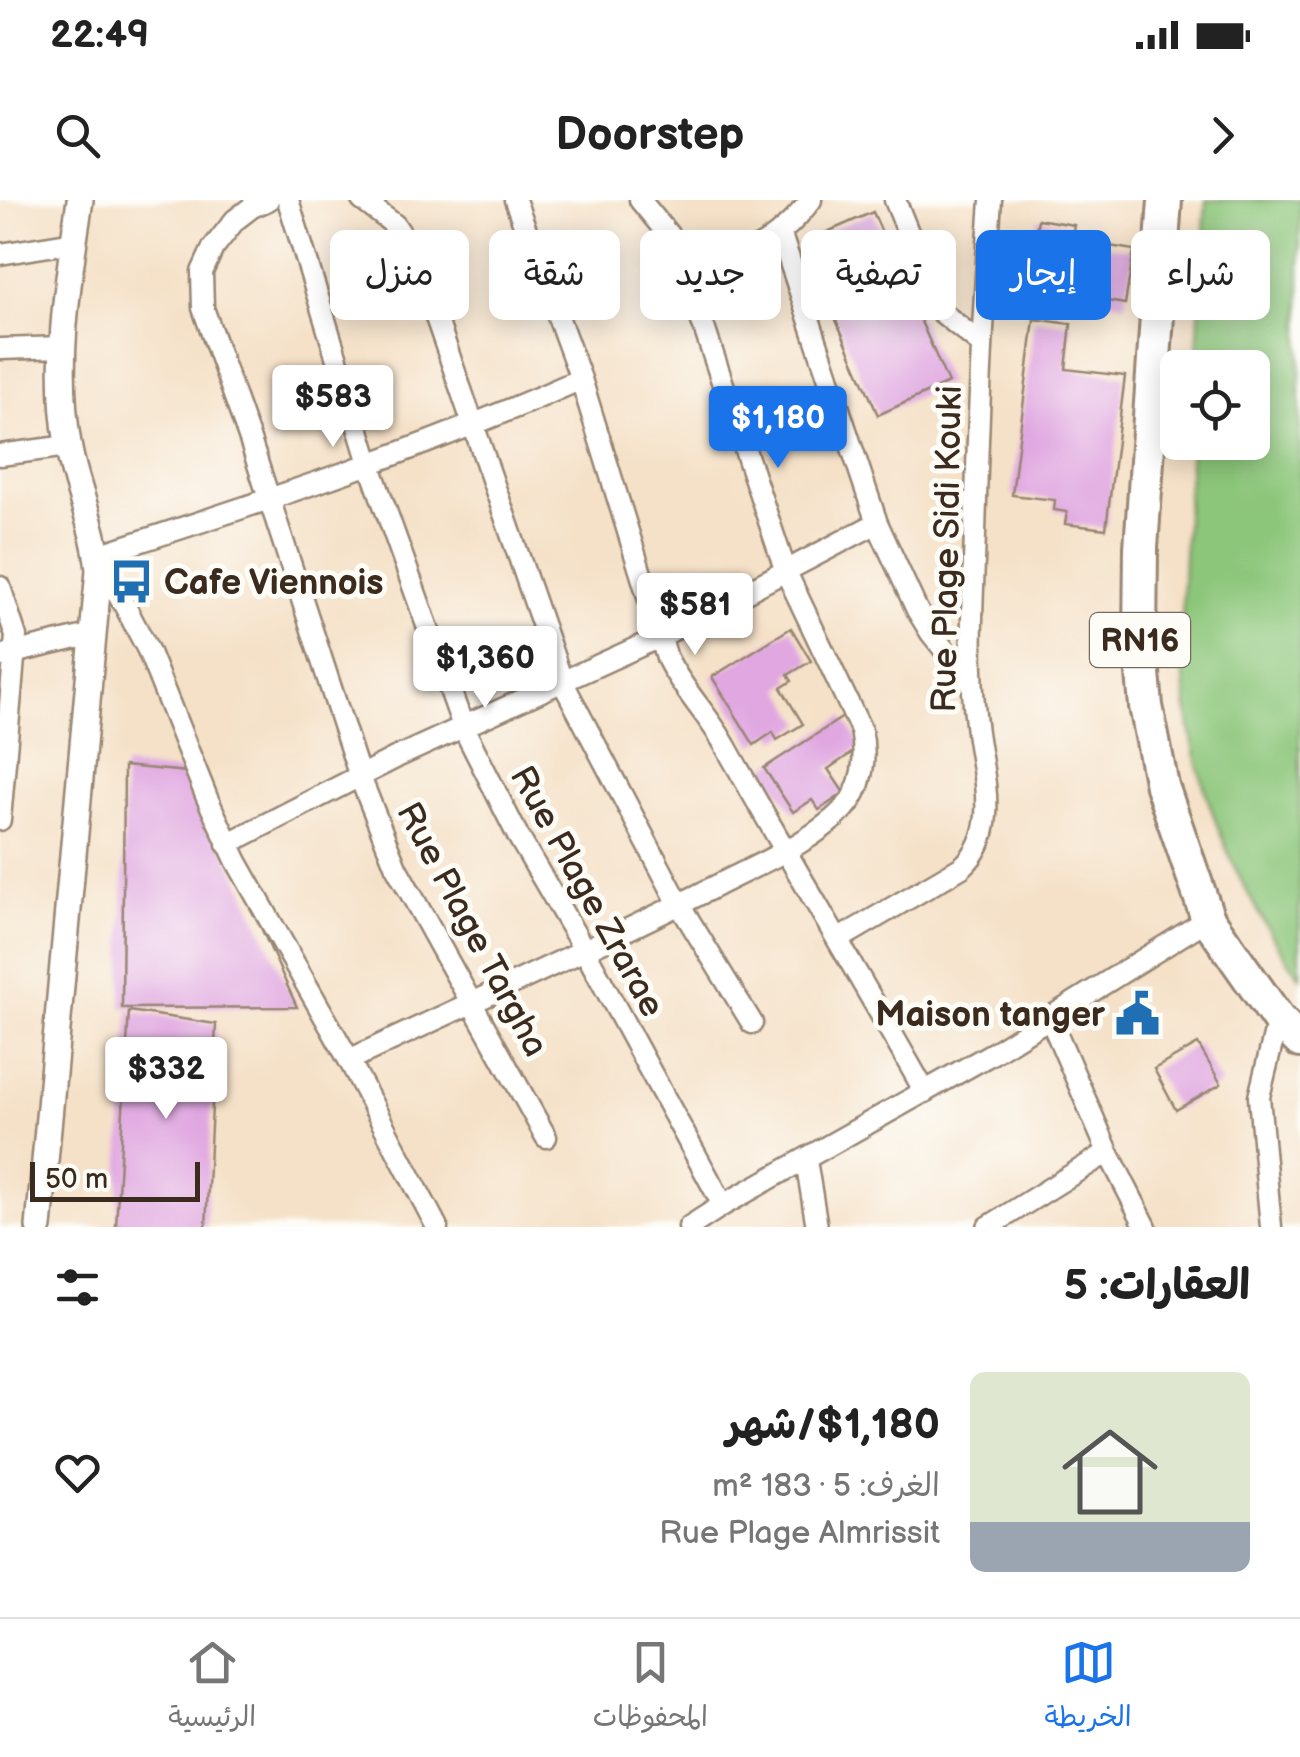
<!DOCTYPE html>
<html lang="ar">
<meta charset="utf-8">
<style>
:root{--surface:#fff;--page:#f2f2f2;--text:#222;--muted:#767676;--line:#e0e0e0;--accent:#1a73e8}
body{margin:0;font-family:"Balsamiq Sans","Playpen Sans Arabic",sans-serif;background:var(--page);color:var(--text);direction:rtl;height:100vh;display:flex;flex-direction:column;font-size:38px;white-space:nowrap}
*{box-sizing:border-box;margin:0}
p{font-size:32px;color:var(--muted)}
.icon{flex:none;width:55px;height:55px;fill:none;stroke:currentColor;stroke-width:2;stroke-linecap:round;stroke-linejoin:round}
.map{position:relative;height:1027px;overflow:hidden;direction:ltr}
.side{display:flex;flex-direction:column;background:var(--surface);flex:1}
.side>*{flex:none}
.hud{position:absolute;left:30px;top:30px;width:1240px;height:90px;direction:rtl;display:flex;gap:20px}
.fabs{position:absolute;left:1160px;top:150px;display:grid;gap:20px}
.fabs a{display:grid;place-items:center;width:110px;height:110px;border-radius:15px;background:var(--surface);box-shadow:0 5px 25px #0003;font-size:50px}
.scale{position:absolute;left:30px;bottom:25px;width:170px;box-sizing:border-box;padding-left:10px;border:5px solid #3b2a1e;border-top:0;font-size:28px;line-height:35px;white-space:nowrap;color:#3b2a1e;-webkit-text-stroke:8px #fdfcf7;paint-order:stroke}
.price{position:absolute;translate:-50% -85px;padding:0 22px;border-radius:10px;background:#fff;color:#222;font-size:32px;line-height:65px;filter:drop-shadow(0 2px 5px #0008)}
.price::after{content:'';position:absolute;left:50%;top:60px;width:30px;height:22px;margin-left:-15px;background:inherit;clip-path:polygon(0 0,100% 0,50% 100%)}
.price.selected{background:var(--accent);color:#fff}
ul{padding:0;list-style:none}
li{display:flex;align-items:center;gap:30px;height:250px;padding:0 50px}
li span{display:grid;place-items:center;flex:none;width:280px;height:200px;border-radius:15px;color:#555}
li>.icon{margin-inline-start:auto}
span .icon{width:120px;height:120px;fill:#fffc;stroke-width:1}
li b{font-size:42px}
h2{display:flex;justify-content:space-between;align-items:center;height:120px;padding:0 50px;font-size:42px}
.pill{padding:0 35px;border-radius:15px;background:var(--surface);box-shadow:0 5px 25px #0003;font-size:35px;line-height:90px}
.pill.selected{background:var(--accent);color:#fff}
.status{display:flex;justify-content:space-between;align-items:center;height:70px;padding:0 50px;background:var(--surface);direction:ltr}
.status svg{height:28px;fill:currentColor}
header{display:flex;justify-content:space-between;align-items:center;height:130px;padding:0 50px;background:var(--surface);font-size:45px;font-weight:700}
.dock{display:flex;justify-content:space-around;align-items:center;height:140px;border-top:2px solid var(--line);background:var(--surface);font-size:28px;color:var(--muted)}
.dock a{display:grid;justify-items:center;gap:5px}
.dock .selected{color:var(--accent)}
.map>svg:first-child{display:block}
.green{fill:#8cc67a;stroke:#64784c;stroke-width:2.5}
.building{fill:#e0a7e1}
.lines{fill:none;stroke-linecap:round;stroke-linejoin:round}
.minor-casing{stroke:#988673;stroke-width:25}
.tertiary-casing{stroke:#988673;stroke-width:30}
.primary-casing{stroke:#988673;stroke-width:38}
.minor{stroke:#fff;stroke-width:20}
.tertiary{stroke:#fff;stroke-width:25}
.primary{stroke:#fff;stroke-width:32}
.labels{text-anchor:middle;stroke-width:10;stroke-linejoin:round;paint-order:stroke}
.shield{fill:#fdfcf7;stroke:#75695f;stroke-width:2.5}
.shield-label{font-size:32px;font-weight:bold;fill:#3b2a1e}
.street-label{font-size:35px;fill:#3b2a1e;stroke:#fdfcf7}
.poi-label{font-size:35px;font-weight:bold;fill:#3b2a1e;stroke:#fdfcf7;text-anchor:start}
</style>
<div class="status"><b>22:49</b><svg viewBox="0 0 49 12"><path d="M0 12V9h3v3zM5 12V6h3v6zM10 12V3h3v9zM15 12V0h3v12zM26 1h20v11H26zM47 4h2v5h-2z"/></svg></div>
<header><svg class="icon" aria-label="forward" viewBox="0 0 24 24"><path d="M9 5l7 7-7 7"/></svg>Doorstep<svg class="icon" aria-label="search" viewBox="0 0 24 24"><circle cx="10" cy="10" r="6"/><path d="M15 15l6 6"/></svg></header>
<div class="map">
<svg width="1300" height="1027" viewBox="0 0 1300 1027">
<rect width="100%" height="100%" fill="#fdfcf7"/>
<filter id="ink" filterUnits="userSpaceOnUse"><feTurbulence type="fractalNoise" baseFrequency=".01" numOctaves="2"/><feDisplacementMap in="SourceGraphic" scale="20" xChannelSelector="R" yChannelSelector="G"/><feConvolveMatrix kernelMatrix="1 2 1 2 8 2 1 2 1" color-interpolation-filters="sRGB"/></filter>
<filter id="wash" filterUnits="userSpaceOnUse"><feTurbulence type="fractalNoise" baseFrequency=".0048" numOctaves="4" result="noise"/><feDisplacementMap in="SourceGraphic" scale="40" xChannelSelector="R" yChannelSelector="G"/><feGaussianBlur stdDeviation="2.25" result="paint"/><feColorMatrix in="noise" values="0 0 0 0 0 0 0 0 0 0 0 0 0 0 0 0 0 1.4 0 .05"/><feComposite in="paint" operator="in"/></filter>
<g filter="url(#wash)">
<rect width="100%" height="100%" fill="#f5e1c8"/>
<path class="green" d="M1206 0H1300V777C1233 685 1186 573 1183 458 1180 387 1187 313 1191 243L1252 242V168L1196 167Z"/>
<g id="blocks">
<path class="building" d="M873 12 948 183 878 215 802 43Z
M1038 19 1074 25 1070 48 1084 50 1085 42 1134 50 1125 104 1027 87Z
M1034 119 1071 124 1066 169 1125 176 1106 329 1065 324 1067 312 1054 310 1055 300 1012 295Z
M791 428 811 461 788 475 792 481 781 488 803 524 777 540 773 532 754 545 712 477Z
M843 517 862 546 828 569 844 593 819 610 812 600 793 612 764 568Z
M124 566 198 573 208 611 297 807 122 808Z
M129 811 216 824 206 1027 116 1026Z
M1198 844 1221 884 1176 910 1154 869Z"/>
</g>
</g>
<g filter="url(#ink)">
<use href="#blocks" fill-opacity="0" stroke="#988673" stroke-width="2.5"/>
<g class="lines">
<defs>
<path id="minor" d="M268 0 252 7 235 20 213 48 202 72 203 108 250 240 360 577 396 667 546 937
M288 0 369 263 464 529 518 636 585 751 723 1005
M362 0 395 25 414 54 562 481 679 704 752 823
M515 0 581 179 667 458C683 491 709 515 726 547 791 663 860 776 925 892
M895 0 940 111 981 144
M781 35 877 323 917 410 931 433 971 483
M0 54 74 42
M684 69C744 57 772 50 811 0
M0 149 63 147
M0 255 68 246
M0 387 16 436 0 620
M0 456 94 434
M227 644 397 557 660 437 877 323
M839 739 962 667C1003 630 981 572 976 524 968 461 973 397 975 334 978 222 983 111 991 0
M1050 818 1108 952 1146 1027
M349 860C471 802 594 748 714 687 756 665 810 644 844 609 863 589 867 556 861 530L786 372 676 44 640 0
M806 960 817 1027
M437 1027 349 860 237 662 207 598 148 450 98 355C261 303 424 249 581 179
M689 1027 723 1005 993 853 1208 719
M988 1027 1108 952
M1271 1027 1259 897 1278 819"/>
<path id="tertiary" d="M39 1027 99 370C95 326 75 287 68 244 54 163 68 80 80 0"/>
<path id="primary" d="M1165 0 1141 348 1140 440 1146 506 1162 586 1208 719 1278 819 1300 841"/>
</defs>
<use href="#minor" class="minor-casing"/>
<use href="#tertiary" class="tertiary-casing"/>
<use href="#primary" class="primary-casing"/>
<use href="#minor" class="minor"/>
<use href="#tertiary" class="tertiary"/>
<use href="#primary" class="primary"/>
</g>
</g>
<defs>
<symbol id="bus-bare" viewBox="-9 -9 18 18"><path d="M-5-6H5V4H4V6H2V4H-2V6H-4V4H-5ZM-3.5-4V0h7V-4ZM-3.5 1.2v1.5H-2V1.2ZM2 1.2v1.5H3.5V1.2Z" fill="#1f6fb2" stroke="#fdfcf7" stroke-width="2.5" paint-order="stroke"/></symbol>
<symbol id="civic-bare" viewBox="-9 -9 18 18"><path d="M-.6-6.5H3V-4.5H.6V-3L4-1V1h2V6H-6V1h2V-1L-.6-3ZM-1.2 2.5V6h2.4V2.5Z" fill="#1f6fb2" stroke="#fdfcf7" stroke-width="2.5" paint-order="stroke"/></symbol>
</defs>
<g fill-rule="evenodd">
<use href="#bus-bare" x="100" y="350" width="63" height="63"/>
<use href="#civic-bare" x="1106" y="782" width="63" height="63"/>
</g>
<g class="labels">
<rect class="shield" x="1090" y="413" width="100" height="54" rx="8"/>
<g class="shield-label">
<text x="1140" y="451">RN16</text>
</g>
<g class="street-label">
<text transform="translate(946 349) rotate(-89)" y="12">Rue Plage Sidi Kouki</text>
<text transform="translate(588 691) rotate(61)" y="12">Rue Plage Zrarae</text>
<text transform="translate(473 729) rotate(62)" y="12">Rue Plage Targha</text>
</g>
<g class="poi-label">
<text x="164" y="394">Cafe Viennois</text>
<text x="1105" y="826" text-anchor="end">Maison tanger</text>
</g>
</g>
</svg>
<div class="fabs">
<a><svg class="icon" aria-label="locate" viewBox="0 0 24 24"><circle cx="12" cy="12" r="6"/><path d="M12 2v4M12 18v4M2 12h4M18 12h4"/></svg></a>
</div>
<div class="scale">50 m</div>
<b class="price" style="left:333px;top:250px">$583</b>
<b class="price selected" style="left:778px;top:271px">$1,180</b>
<b class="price" style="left:695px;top:458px">$581</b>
<b class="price" style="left:485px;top:511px">$1,360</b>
<b class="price" style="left:166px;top:922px">$332</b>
<div class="hud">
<a class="pill">شراء</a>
<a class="pill selected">إيجار</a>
<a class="pill">تصفية</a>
<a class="pill">جديد</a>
<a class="pill">شقة</a>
<a class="pill">منزل</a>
</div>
</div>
<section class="side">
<h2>العقارات: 5<svg class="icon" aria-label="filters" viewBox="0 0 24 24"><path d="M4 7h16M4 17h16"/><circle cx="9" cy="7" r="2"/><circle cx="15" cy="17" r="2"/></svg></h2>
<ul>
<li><span style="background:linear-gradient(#dfe7d0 75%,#9aa5b1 0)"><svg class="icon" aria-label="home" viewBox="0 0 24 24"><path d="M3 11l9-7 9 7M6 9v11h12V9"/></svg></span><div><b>$1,180/شهر</b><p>الغرف: 5 · 183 m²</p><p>Rue Plage Almrissit</p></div><svg class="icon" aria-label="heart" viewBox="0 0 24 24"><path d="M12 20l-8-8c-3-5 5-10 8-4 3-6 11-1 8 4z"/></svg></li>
</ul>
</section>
<nav class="dock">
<a class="selected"><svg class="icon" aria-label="map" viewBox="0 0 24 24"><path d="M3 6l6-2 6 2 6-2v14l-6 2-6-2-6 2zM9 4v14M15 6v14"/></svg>الخريطة</a>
<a><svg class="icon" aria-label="saved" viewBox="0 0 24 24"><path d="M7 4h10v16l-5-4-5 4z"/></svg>المحفوظات</a>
<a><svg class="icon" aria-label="home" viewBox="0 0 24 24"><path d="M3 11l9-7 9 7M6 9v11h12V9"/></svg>الرئيسية</a>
</nav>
